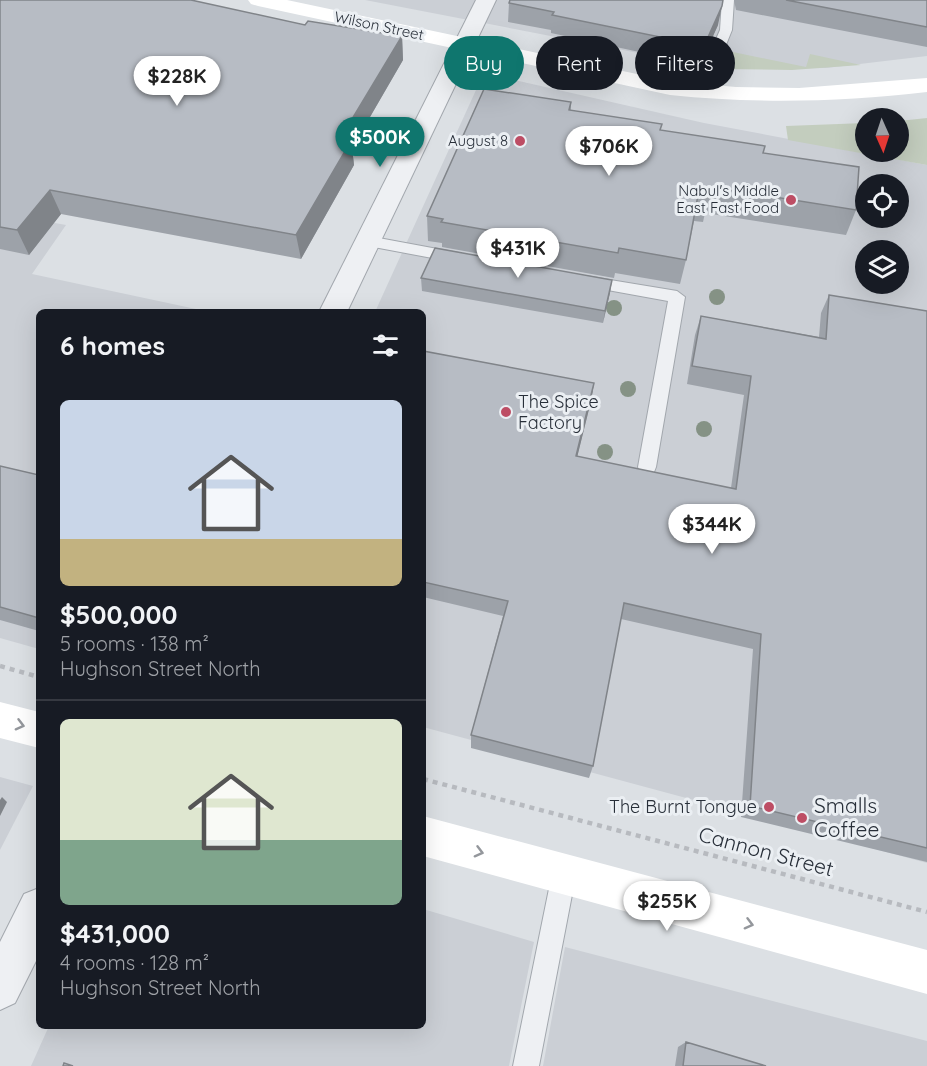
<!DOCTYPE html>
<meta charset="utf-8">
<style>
:root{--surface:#171b24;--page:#242831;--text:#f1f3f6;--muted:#9ea1a6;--line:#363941;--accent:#0f766e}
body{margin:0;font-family:Quicksand,sans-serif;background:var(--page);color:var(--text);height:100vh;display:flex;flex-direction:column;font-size:22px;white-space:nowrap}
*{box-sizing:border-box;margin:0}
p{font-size:20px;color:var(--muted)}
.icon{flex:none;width:33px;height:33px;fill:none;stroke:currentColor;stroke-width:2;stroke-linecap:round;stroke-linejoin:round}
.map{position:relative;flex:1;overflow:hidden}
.sheet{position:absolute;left:36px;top:309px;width:390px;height:720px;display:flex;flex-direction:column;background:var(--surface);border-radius:9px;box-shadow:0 6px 24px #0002}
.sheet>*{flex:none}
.banner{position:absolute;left:444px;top:36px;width:393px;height:54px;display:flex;gap:12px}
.needle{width:39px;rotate:177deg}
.fabs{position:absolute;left:855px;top:108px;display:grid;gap:12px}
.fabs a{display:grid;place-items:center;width:54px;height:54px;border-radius:50%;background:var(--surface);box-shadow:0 6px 24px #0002;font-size:30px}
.price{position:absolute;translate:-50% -51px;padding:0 14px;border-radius:21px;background:#fff;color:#222;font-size:20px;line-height:39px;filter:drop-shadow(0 2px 3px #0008)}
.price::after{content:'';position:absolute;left:50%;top:36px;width:18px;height:14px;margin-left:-9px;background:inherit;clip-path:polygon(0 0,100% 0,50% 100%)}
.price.on{background:var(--accent);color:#fff}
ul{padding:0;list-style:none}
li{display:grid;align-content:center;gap:12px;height:318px;padding:0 24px}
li+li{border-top:2px solid var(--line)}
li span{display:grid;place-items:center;height:186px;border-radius:9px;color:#555}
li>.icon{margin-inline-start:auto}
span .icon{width:108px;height:108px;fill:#fffc;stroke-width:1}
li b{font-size:26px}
h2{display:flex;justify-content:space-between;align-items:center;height:72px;padding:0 24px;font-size:26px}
.pill{padding:0 21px;border-radius:27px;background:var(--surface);box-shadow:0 6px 24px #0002;font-size:21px;line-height:54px}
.pill.on{background:var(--accent);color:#fff}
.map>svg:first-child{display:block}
.built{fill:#cbcfd5;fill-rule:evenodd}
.green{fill:#c3cdbe}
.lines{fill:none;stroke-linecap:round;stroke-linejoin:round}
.service-casing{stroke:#a2a7ad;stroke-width:2}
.minor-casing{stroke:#a2a7ad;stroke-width:2}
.tertiary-casing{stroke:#a2a7ad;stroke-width:2}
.path{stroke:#b7babf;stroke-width:4.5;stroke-dasharray:5 5;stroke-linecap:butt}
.service{fill:#eef0f3;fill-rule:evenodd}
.minor{fill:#eef0f3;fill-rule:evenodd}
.tertiary{fill:#eef0f3;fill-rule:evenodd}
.secondary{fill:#fff;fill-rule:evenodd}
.tree{fill:#859285}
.wall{fill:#9da2a9}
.shaded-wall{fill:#808489}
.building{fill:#b7bcc4;stroke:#808489;stroke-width:1.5}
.oneway{stroke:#94979c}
.poi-dot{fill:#bd4d64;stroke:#ebeff3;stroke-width:2}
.labels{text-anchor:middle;stroke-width:6;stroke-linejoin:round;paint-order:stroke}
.far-street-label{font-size:15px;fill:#282f39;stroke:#ebeff3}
.far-poi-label{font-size:15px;fill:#282f39;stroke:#ebeff3;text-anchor:end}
.poi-label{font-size:18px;fill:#282f39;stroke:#ebeff3;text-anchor:start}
.near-poi-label{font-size:21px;fill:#282f39;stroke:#ebeff3;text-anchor:start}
.near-street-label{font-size:21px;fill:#282f39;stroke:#ebeff3}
</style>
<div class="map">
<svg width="927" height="1066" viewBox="0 0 927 1066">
<rect width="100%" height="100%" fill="#dce0e4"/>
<path class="built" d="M365 0H927V56L826 68 721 69Z
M510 79 704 123 927 165V863L423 727V312H375L476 90ZM866 184H898V218H866ZM866 250H898V284H866Z
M0 213 66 225 32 274 210 312H39V649L0 638Z
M0 777 33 786 0 850Z
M423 909 534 942 509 1066H31L49 1026H423Z
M565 947 927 1041V1066H543Z"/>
<path class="green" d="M728 51 806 67 810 54 861 65 792 70 721 69Z
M927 118V165L788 140 786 126 865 123 866 152H898L899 121Z"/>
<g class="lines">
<defs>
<path id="service" d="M722 0H734L732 30 707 92 700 96 695 95 693 92 720 30Z
M368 236 459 253 467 258 459 263 363 245 360 241Z
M586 276 677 291 685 297 656 467 654 472 647 474 640 472 638 467 668 301 580 285 578 281Z
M564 862 573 865 576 874 539 1066H513L552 874 555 865Z"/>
<path id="minor" d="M39 888V955L15 1003 0 1010V942L24 894Z"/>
<path id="tertiary" d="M476 0H496L347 312H319Z"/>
</defs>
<use href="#service" class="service-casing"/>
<use href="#minor" class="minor-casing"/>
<use href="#tertiary" class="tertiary-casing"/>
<path class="path" d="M0 666 39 677
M423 779 927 912"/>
<use href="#service" class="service"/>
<use href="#minor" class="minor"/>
<use href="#tertiary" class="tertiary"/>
<path class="secondary" d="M248 0H287L670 81 736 87 799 88 927 78V92C841 102 756 104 670 95L258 6 251 4Z
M0 702 39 712V748L0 738Z
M423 816 927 950V994L423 856Z"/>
</g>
<g class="tree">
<circle cx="717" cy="297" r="8"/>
<circle cx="614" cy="308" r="8"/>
<circle cx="628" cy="389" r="8"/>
<circle cx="704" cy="429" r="8"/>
<circle cx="605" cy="452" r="8"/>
</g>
<path class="wall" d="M734 0H927V47L736 10Z
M0 1 305 25 402 36 403 60 352 148 354 165 301 259 61 214 29 255 0 249Z
M509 3 718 25 700 65 551 33V30L508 22Z
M571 102V110L763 153 856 210 846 235 705 213 703 222 694 221 686 260 680 284 615 273 614 278 442 247V243L428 241 427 216Z
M421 278 612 280 603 323 422 291Z
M829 295 927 311V862L741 817 753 649 621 619 593 766 589 778 471 748V735L503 616 423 597V351L594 383 591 401 577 457 731 488 744 395 687 384 695 335 701 316 819 337 821 313Z
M0 466 39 475V631L0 620Z
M686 1042 766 1066H675L678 1047Z"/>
<path class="shaded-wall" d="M722 6 718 25 700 65 704 46Z
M402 36 403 60 352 148 354 165 301 259 296 235 340 139Z
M50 190 61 214 29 255 17 230Z
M612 280 610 293 603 323 605 311Z
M594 383 591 401 573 474 576 456Z
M2 797 7 802 0 816V800Z"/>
<path class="building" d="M1 0H191L305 25 308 21 402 36 340 139 351 141 296 235 50 190 17 230 0 227V1Z
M510 0H723L722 6 704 46 552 15 554 12 509 3Z
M786 0H927V27Z
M484 89 571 102 569 110 662 124 660 130 765 146 763 153 859 167 856 210 711 187 709 197 698 195 686 260 619 248 618 253 441 222 443 219 427 216Z
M435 248 612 280 605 311 421 278Z
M829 295 927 311V848L750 806 761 634 624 603 593 766 471 735 508 601 423 582V351L594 383 576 456 736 489 751 376 692 366 701 316 826 339Z
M0 466 39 475V618L0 607Z
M686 1042 766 1066H683Z
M64 1063 73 1066H63Z"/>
<defs><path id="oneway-chevron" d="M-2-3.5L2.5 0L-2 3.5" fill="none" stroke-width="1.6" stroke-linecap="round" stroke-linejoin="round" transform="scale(1.5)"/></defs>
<g class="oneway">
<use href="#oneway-chevron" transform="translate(20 725) rotate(15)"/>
<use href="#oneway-chevron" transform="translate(479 852) rotate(15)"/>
<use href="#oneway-chevron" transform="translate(749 924) rotate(15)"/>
</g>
<g class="poi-dot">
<circle cx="520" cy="141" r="6"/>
<circle cx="791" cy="200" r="6"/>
<circle cx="506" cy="412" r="6"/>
<circle cx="769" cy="807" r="6"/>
<circle cx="802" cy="818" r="6"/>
</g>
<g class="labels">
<g class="far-street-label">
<text transform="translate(379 26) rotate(12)" y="5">Wilson Street</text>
</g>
<g class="far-poi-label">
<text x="508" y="146">August 8</text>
<text x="779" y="196">Nabul's Middle<tspan x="779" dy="17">East Fast Food</tspan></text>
</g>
<g class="poi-label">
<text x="518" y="408">The Spice<tspan x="518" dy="21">Factory</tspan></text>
<text x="757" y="813" text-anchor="end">The Burnt Tongue</text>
</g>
<g class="near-poi-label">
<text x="814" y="813">Smalls<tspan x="814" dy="24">Coffee</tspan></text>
</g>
<g class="near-street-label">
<text transform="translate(766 852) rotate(15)" y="7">Cannon Street</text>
</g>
</g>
</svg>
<div class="fabs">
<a><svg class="needle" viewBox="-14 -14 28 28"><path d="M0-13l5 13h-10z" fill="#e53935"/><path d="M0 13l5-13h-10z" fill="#9ea1a6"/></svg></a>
<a><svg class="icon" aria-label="locate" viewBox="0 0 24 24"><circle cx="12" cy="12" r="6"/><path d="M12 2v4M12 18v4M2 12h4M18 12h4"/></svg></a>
<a><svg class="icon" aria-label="layers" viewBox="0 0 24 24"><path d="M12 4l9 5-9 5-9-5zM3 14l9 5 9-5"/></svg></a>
</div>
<b class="price" style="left:177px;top:107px">$228K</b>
<b class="price on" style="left:380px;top:168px">$500K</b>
<b class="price" style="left:609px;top:177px">$706K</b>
<b class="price" style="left:518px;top:279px">$431K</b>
<b class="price" style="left:712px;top:555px">$344K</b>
<b class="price" style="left:667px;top:932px">$255K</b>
<div class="banner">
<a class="pill on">Buy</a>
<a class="pill">Rent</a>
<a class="pill">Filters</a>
</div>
<section class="sheet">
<h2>6 homes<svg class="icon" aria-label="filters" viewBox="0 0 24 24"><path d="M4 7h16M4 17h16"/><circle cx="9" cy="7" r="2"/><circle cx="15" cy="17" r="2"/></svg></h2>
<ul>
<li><span style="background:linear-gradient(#c9d6e8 75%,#c2b280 0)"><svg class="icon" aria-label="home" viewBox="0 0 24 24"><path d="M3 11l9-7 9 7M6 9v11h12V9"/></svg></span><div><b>$500,000</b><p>5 rooms · 138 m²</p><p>Hughson Street North</p></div></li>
<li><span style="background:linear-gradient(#dfe7d0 65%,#7fa58c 0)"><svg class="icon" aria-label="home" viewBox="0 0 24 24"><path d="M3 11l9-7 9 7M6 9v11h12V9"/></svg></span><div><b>$431,000</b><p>4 rooms · 128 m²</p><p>Hughson Street North</p></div></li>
</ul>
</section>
</div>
